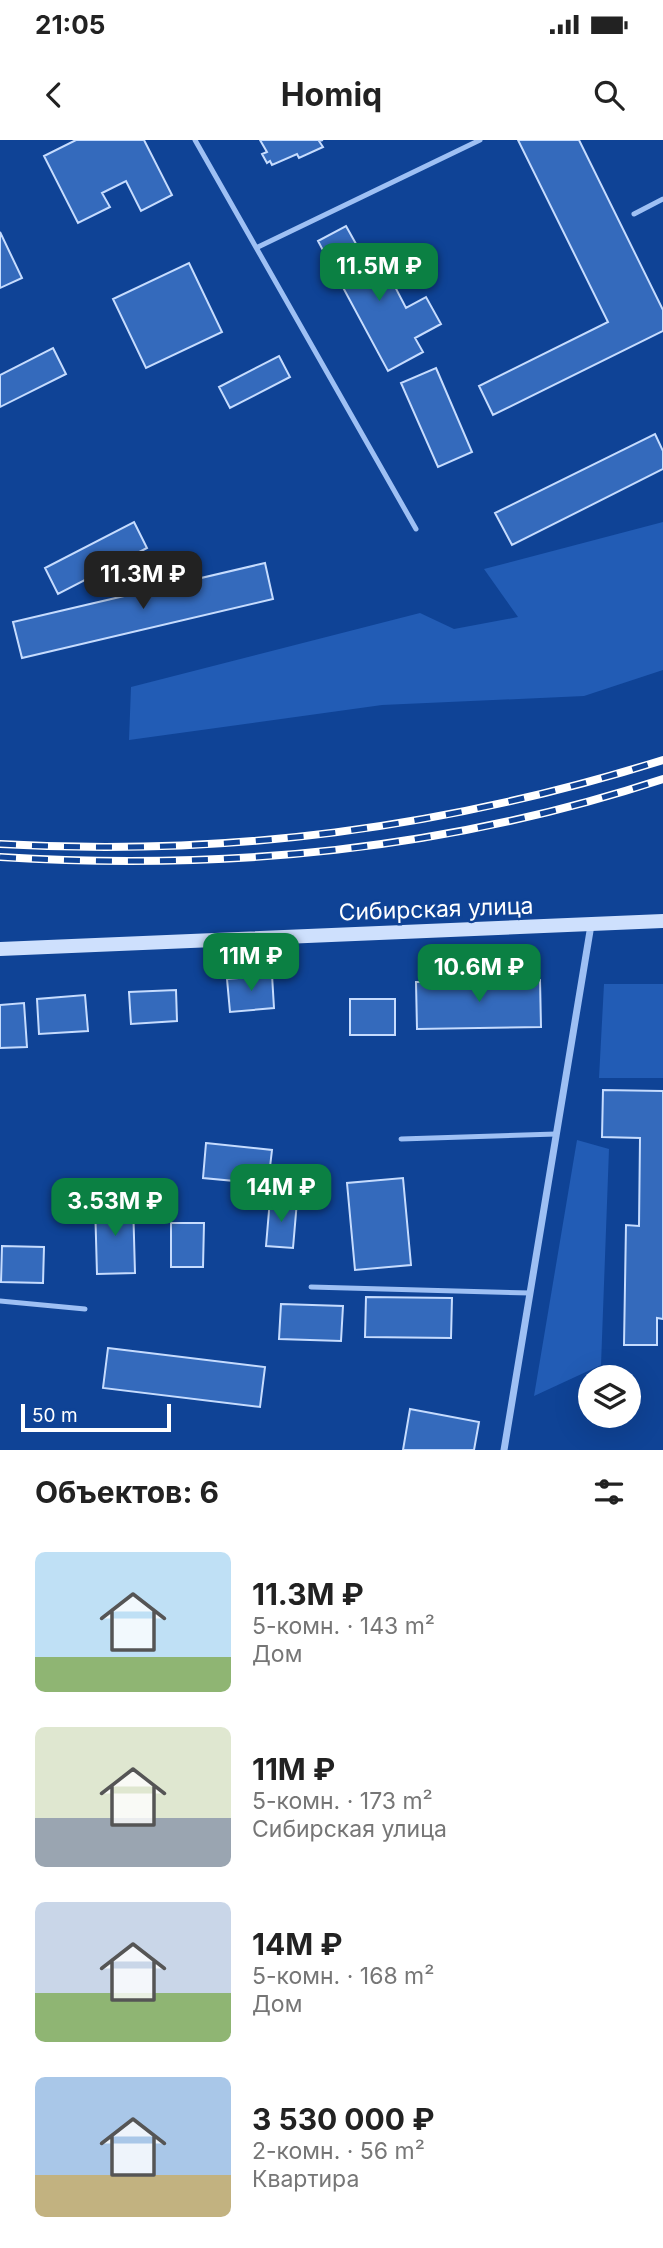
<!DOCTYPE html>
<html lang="ru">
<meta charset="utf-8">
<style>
:root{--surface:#fff;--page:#f2f2f2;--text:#222;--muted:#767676;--accent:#0b8043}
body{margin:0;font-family:Inter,sans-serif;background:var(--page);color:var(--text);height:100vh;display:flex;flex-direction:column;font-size:26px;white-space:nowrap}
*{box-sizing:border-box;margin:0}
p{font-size:23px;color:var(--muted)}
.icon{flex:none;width:38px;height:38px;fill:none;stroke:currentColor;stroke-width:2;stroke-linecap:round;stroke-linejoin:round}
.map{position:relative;height:1310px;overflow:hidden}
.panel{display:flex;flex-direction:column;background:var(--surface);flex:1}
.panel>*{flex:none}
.fabs{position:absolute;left:578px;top:1225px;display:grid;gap:14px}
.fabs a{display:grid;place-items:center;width:63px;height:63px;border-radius:50%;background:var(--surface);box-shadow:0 7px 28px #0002;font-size:35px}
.scale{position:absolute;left:21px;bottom:18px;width:150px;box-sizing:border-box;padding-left:7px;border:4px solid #fff;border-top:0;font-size:19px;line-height:24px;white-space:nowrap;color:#fff;-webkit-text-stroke:5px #0f4396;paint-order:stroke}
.price{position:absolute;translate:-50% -60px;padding:0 16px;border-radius:14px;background:var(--accent);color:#fff;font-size:23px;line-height:46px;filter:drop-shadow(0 2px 4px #0008)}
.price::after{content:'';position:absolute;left:50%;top:42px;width:21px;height:16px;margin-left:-10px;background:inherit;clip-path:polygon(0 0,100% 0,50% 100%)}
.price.selected{background:#222;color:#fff}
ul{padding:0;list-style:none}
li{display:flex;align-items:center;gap:21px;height:175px;padding:0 35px}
li span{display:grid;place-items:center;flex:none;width:196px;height:140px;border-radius:10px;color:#555}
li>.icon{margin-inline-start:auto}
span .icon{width:84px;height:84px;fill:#fffc;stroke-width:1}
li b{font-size:30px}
h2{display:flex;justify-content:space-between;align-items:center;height:84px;padding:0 35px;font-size:30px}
.status{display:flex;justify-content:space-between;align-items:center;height:49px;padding:0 35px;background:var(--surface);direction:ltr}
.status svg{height:19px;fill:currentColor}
header{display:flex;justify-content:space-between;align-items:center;height:91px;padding:0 35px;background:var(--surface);font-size:32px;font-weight:700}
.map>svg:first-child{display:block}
.green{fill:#225cb5}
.building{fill:#346abc;stroke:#c6dcfe;stroke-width:2}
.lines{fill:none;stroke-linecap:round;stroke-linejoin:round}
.lane{stroke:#9ec0f4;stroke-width:5}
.street{stroke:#9ec0f4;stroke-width:7}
.secondary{stroke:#cee0fd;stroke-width:14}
.rail-casing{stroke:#fff;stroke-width:8}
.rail{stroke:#0f4396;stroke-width:5;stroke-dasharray:16;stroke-linecap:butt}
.labels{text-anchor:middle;stroke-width:5;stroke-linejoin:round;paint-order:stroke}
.street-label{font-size:23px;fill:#fff;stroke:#0f4396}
</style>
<div class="status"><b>21:05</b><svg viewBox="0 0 49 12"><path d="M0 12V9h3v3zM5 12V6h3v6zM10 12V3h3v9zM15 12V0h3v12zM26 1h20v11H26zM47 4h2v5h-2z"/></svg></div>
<header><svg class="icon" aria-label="back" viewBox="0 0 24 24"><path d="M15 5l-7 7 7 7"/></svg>Homiq<svg class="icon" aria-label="search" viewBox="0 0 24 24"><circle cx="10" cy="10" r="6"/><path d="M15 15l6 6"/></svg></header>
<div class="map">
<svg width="663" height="1310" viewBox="0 0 663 1310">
<rect width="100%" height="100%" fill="#0f4396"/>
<path class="green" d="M663 382V530L584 556 382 565 129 600 131 547 420 473 454 489 518 477 484 429Z
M604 844H663V938H599Z
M577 1000 609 1009 601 1225 534 1256Z"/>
<path class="building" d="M76 0H144L172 55 141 71 126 41 102 53 110 67 78 83 44 16Z
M260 0H323L319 1 323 7 299 18 297 14 272 25 270 21 267 23 262 14 267 12Z
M518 0H579L663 170V191L493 275 479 246 608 182Z
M346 86 379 145 391 139 406 168 426 157 441 184 415 198 423 212 388 231 318 101Z
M0 92 22 138 0 148Z
M189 123 222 192 146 228 113 159Z
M53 208 66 234 0 267V235Z
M279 216 290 237 230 268 219 247Z
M436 228 472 312 438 327 401 243Z
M655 294 663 311V329L512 405 495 373Z
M134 382 147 408 58 454 45 428Z
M265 423 273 459 22 518 13 482Z
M272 835 274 868 230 872 227 839Z
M540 840 541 887 417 889 416 842Z
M176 850 177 881 131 884 129 852Z
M85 855 88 891 39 894 37 859Z
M350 859H395V895H350Z
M24 863 27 907 0 908V865Z
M603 950 663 951V1179L657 1178V1205H624L626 1085 639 1086 640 998 602 997Z
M206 1003 272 1010 268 1044 203 1038Z
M403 1038 411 1125 355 1130 347 1043Z
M270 1059 297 1061 293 1108 266 1106Z
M133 1062 135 1133 97 1134 95 1063Z
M171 1083H204L203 1127H171Z
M2 1106 44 1107 43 1143 1 1142Z
M366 1157 452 1158 451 1198 365 1197Z
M281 1164 343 1166 341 1201 279 1199Z
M108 1208 265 1227 260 1267 103 1248Z
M410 1269 479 1282 474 1310H403Z"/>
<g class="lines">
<path class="lane" d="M195 0 416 389
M634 74 663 59
M258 107 480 0
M401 999 556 994
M311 1147 530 1153
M0 1161 85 1169"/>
<path class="street" d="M504 1310 591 785"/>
<path class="secondary" d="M0 809 663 781"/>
<defs>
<path id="rail" d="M0 704C228 717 445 688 663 620
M0 717C227 731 447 710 663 639"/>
</defs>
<use href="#rail" class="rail-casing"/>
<use href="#rail" class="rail"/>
</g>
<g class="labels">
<g class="street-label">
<text transform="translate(436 769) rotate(-2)" y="8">Сибирская улица</text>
</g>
</g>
</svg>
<div class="fabs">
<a><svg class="icon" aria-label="layers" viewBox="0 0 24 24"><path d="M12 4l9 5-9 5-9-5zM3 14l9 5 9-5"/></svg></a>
</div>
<div class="scale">50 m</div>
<b class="price" style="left:379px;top:163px">11.5M ₽</b>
<b class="price selected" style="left:143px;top:471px">11.3M ₽</b>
<b class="price" style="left:251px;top:853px">11M ₽</b>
<b class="price" style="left:479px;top:864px">10.6M ₽</b>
<b class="price" style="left:281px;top:1084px">14M ₽</b>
<b class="price" style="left:115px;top:1098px">3.53M ₽</b>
</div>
<section class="panel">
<h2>Объектов: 6<svg class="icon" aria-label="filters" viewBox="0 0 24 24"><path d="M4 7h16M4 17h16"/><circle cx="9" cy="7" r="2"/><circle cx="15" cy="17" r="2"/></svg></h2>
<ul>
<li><span style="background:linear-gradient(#bfe0f5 75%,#8fb573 0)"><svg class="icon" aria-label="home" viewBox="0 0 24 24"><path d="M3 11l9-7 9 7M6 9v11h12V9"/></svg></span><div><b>11.3M ₽</b><p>5-комн. · 143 m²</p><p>Дом</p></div></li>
<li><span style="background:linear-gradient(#dfe7d0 65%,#9aa5b1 0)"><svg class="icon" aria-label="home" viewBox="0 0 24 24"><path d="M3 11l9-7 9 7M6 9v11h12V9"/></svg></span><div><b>11M ₽</b><p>5-комн. · 173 m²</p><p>Сибирская улица</p></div></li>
<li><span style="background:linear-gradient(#c9d6e8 65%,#8fb573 0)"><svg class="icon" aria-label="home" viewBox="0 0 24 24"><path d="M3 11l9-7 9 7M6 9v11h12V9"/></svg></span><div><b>14M ₽</b><p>5-комн. · 168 m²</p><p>Дом</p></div></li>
<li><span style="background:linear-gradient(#a9c7e8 70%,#c2b280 0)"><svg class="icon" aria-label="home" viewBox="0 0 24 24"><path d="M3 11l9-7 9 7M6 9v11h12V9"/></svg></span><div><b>3 530 000 ₽</b><p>2-комн. · 56 m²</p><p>Квартира</p></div></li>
</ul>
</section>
